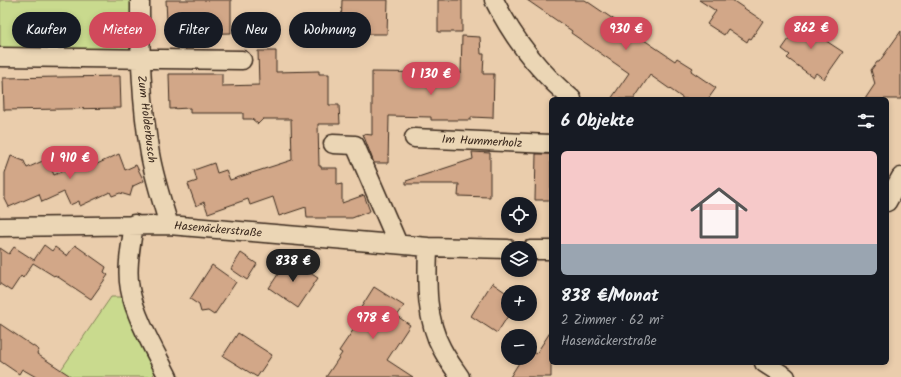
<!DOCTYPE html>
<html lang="de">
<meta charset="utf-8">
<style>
:root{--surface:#171b24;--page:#20242c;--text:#f1f3f6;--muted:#9ea1a6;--accent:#d1495b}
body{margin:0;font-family:Kalam,sans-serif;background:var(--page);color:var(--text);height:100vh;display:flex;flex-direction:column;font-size:15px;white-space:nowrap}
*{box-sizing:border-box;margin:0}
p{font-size:13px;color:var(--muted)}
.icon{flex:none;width:22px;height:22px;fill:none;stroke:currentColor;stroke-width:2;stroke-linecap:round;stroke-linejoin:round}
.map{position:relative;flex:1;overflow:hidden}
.side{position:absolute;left:549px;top:97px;width:340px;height:268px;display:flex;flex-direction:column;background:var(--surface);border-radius:6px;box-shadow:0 2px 6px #0003}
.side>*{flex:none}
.banner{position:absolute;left:12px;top:12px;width:380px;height:36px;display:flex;gap:8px}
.buttons{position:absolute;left:501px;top:197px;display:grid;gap:8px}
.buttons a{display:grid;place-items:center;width:36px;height:36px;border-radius:50%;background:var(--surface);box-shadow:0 2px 6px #0003;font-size:20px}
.price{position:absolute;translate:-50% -34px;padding:0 9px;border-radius:14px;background:var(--accent);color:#fff;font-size:13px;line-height:26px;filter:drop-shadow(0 1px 2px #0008)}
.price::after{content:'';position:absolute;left:50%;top:24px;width:12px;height:9px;margin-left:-6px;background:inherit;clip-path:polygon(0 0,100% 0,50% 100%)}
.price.on{background:#222;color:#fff}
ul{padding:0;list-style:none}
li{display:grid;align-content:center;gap:8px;height:212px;padding:0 12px}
li span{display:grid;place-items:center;height:124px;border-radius:6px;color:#555}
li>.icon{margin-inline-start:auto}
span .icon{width:72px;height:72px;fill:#fffc;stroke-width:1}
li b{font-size:17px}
h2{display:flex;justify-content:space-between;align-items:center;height:48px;padding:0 12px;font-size:17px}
.pill{padding:0 14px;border-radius:18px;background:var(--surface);box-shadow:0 2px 6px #0003;font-size:14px;line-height:36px}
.pill.on{background:var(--accent);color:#fff}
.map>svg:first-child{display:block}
.green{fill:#c9da8e;stroke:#828256}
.building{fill:#d2a788;stroke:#3b2a1e}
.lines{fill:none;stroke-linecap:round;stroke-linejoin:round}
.minor-casing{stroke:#3b2a1e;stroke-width:21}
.minor{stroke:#ebd6b5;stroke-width:18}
.labels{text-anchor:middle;stroke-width:3;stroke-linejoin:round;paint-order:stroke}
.street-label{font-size:12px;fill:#3b2a1e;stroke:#ebd6b5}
</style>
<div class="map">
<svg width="901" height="377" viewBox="0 0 901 377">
<rect width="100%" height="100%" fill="#eacdac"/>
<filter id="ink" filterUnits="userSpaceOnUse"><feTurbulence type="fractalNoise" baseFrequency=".025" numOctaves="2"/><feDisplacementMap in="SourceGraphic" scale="8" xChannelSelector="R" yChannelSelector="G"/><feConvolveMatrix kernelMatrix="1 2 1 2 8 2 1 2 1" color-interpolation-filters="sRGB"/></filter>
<g filter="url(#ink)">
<path class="green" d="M0 0H132L133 51 0 53Z
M111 297H123L156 371 152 377H56Z"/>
<path class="building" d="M166 0H231V33L176 34V22H167Z
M342 0H388L387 34H369V30L341 29Z
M438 0H462V32H438Z
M527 0H585L675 61 677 58 693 68 691 71 716 88 708 99H684L650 75 634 99H611L629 73 571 33 572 31Z
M699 0H732L763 21 751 39 749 38 747 42 728 29 724 35 707 24 716 11Z
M806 15 820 25 814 33 843 52 824 79 816 73 813 77 787 58 790 55 782 49Z
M901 31V99H865L875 84 871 70 877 62H879Z
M462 36 480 37 481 54H484L483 74H494L493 118 471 117V120H431V117L389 116 388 163H374L363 134 372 135V72L461 73Z
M258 51H276V72L319 71V74H329V105H339L340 124H318L319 166H321V168H337V185L342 184V203L364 195 370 211 352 218H307L306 207 279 216 273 197 250 205 248 199 208 213 204 202 196 206 188 184 197 181 194 170 214 163 217 173 226 170 230 180 292 160 291 119H263L258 124 252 119H243V113H190V108L170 109 169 74H222V86L259 85Z
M120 76 121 108 4 110 3 78Z
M83 152 94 156 97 164 119 154 125 170 136 165 144 181 133 186 130 196 120 193 112 196 110 192 80 206 79 201 70 205 64 192 42 202 39 194 9 207 5 199V173L11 156 24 161 27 168 47 159 54 175 79 164Z
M472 152 490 153V197L458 196 459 184H406V181L473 159Z
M536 154H551V200H535Z
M44 245 52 251 55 247 67 256 75 245 106 267 104 272 108 275 91 299 55 275 54 276 33 263 23 278 21 276 11 291 0 284V248L9 254 14 247 34 260Z
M241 253 257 264 247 280 231 269Z
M288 259 318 278 298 308 269 288Z
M212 265 236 282 214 315 208 311 201 312 199 305 190 299Z
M492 283 508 294V316L497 333 471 316Z
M374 287 404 306 397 316 410 325 387 360 413 377H326L342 353 339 351 360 320 355 317Z
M0 324 39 350 37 354 72 377H36L22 369 19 374 0 361Z
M551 331V377H510L522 358H530V350L536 354Z
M238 333 272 355 257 377 223 356Z"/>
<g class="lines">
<defs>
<path id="minor" d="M140 0C140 51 141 103 150 154 154 177 162 202 169 225
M494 0C513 38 539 72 572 99
M0 57 242 60
M414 138 551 144
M333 144 355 145 398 244
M887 202 901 177
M134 224C131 245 126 269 130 289 135 317 155 351 168 377
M0 227 169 225 428 247 508 249
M428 247C427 281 425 318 442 349 447 359 454 368 460 377
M530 250H551
M764 363 786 377"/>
</defs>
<use href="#minor" class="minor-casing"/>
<use href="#minor" class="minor"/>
</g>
</g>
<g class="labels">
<g class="street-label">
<text transform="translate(147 119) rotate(83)" y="4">Zum Holderbusch</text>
<text transform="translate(482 141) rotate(3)" y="4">Im Hummerholz</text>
<text transform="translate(218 229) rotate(5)" y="4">Hasenäckerstraße</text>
</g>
</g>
</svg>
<div class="buttons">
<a><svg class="icon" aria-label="locate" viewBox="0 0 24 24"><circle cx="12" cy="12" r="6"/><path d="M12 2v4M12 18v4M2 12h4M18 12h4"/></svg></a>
<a><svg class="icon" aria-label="layers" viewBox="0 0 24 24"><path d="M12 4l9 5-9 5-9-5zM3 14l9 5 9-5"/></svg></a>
<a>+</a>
<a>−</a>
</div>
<b class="price" style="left:811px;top:50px">862 €</b>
<b class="price" style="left:626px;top:51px">930 €</b>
<b class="price" style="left:431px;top:96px">1 130 €</b>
<b class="price" style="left:70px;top:180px">1 910 €</b>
<b class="price on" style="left:293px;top:283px">838 €</b>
<b class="price" style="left:373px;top:340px">978 €</b>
<div class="banner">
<a class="pill">Kaufen</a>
<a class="pill on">Mieten</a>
<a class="pill">Filter</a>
<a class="pill">Neu</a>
<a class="pill">Wohnung</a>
</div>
<section class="side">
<h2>6 Objekte<svg class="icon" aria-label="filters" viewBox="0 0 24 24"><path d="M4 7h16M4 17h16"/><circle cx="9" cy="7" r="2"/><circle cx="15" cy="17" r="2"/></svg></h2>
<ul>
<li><span style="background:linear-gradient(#f6c9c9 75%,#9aa5b1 0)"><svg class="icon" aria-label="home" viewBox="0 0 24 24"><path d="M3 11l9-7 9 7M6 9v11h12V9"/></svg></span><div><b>838 €/Monat</b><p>2 Zimmer · 62 m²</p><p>Hasenäckerstraße</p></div></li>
</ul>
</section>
</div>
